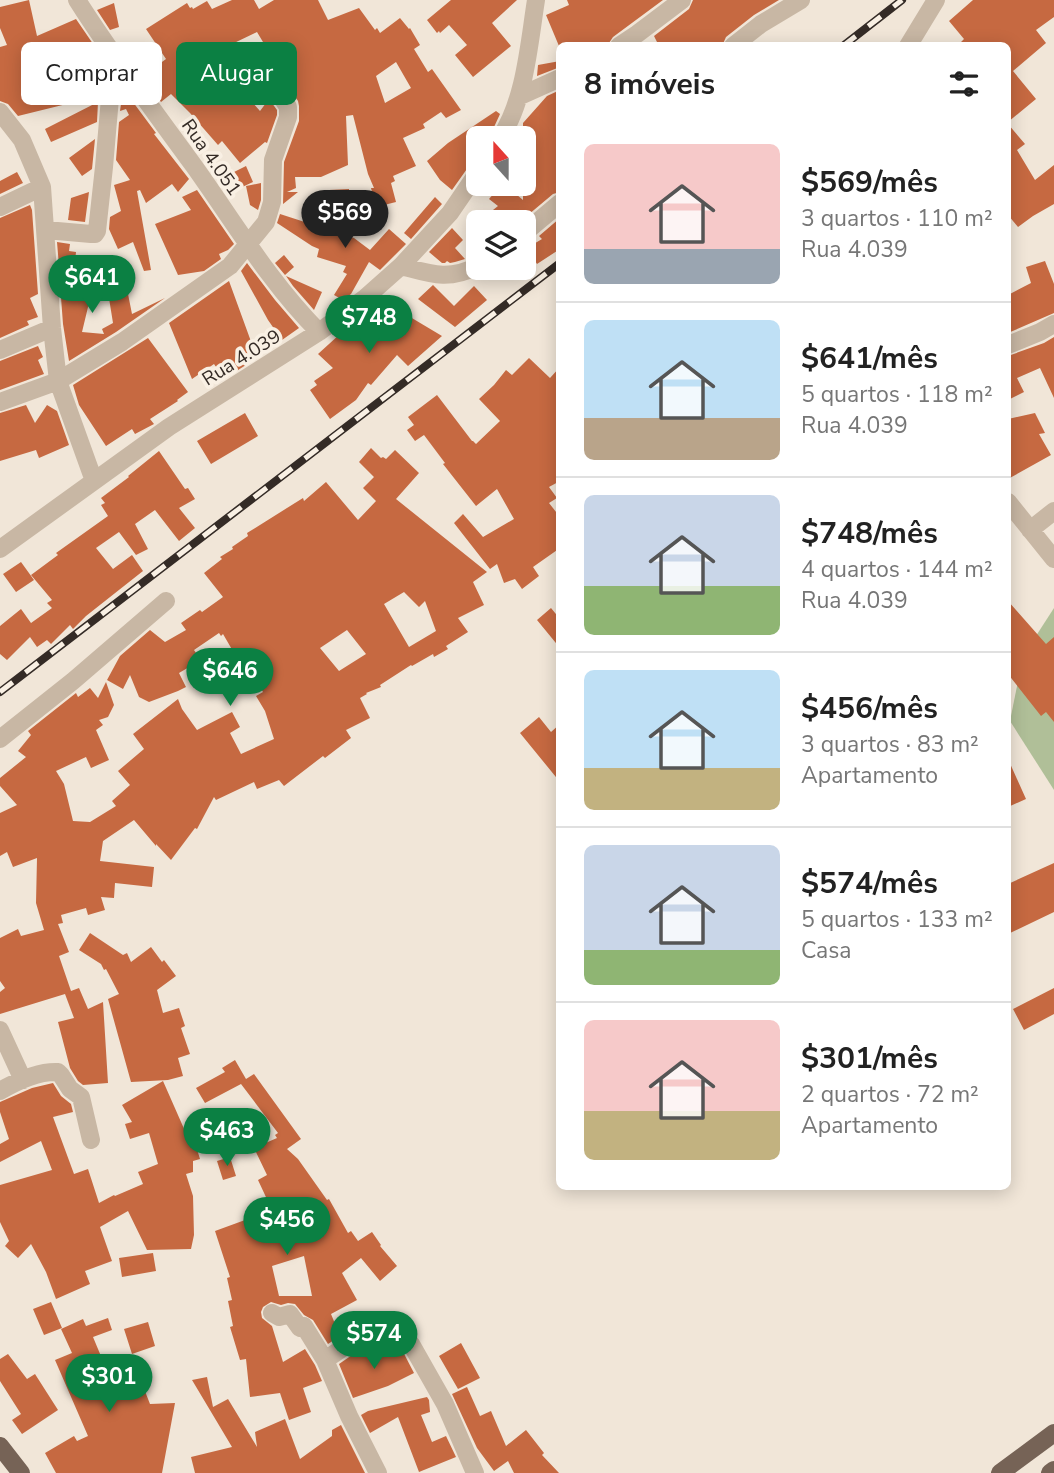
<!DOCTYPE html>
<html lang="pt">
<meta charset="utf-8">
<style>
:root{--surface:#fff;--page:#f6f6f6;--text:#222;--muted:#767676;--line:#e0e0e0;--accent:#0b8043}
body{margin:0;font-family:"Nunito Sans",sans-serif;background:var(--page);color:var(--text);height:100vh;display:flex;flex-direction:column;font-size:26px;white-space:nowrap}
*{box-sizing:border-box;margin:0}
p{font-size:23px;color:var(--muted)}
.icon{flex:none;width:38px;height:38px;fill:none;stroke:currentColor;stroke-width:2;stroke-linecap:round;stroke-linejoin:round}
.map{position:relative;flex:1;overflow:hidden}
.drawer{position:absolute;left:556px;top:42px;width:455px;height:1148px;display:flex;flex-direction:column;background:var(--surface);border-radius:10px;box-shadow:0 4px 18px #0003}
.drawer>*{flex:none}
.hud{position:absolute;left:21px;top:42px;width:430px;height:63px;display:flex;gap:14px}
.needle{width:46px;rotate:339deg}
.fabs{position:absolute;left:466px;top:126px;display:grid;gap:14px}
.fabs a{display:grid;place-items:center;width:70px;height:70px;border-radius:10px;background:var(--surface);box-shadow:0 4px 18px #0003;font-size:35px}
.price{position:absolute;translate:-50% -60px;padding:0 16px;border-radius:24px;background:var(--accent);color:#fff;font-size:23px;line-height:46px;filter:drop-shadow(0 2px 4px #0008)}
.price::after{content:'';position:absolute;left:50%;top:42px;width:21px;height:16px;margin-left:-10px;background:inherit;clip-path:polygon(0 0,100% 0,50% 100%)}
.price.current{background:#222;color:#fff}
ul{padding:0;list-style:none}
li{display:flex;align-items:center;gap:21px;height:175px;padding:0 28px}
li+li{border-top:2px solid var(--line)}
li span{display:grid;place-items:center;flex:none;width:196px;height:140px;border-radius:10px;color:#555}
li>.icon{margin-inline-start:auto}
span .icon{width:84px;height:84px;fill:#fffc;stroke-width:1}
li b{font-size:30px}
h2{display:flex;justify-content:space-between;align-items:center;height:84px;padding:0 28px;font-size:30px}
.pill{padding:0 24px;border-radius:10px;background:var(--surface);box-shadow:0 4px 18px #0003;font-size:24px;line-height:63px}
.pill.current{background:var(--accent);color:#fff}
.map>svg:first-child{display:block}
.green{fill:#b0bf98}
.building{fill:#c66941;fill-rule:evenodd}
.lines{fill:none;stroke-linecap:round;stroke-linejoin:round}
.minor{stroke:#c8b7a4;stroke-width:18}
.major{stroke:#766356;stroke-width:18}
.rail-casing{stroke:#342b26;stroke-width:8}
.rail{stroke:#f9f0e4;stroke-width:5;stroke-dasharray:16;stroke-linecap:butt}
.labels{text-anchor:middle;stroke-width:7;stroke-linejoin:round;paint-order:stroke}
.street-label{font-size:19px;fill:#342b26;stroke:#f9f0e4}
</style>
<div class="map">
<svg width="1054" height="1473" viewBox="0 0 1054 1473">
<rect width="100%" height="100%" fill="#f1e6d8"/>
<path class="green" d="M1054 608V790L1010 721 1023 656Z"/>
<path class="building" d="M29 0 37 36 76 19 117 79 103 89 99 96 18 116 8 104 0 101V47L7 45 0 28V7Z
M232 0H254L259 9 274 0H318L328 20 359 8 375 30 377 28 380 33 400 18 409 29 410 28 420 45 414 49 428 72 432 69 461 110 446 118 441 112 423 124 425 128 403 138 416 166 393 176 395 181 391 183 396 202 376 207 371 188H374L368 174 353 115 346 116 348 165 321 177H295L296 188 287 192H298L283 204 284 162 299 121V106L298 101 270 59 272 57 257 32 232 44 234 48 224 53 237 66 228 75 260 111 269 99 277 110V115L267 143 265 142 240 163 222 141 218 145 190 113 171 94 161 102 143 76 166 59 146 29 187 3 190 8 192 7 193 9 207 1 212 9ZM396 62 411 88 385 103 376 76Z
M451 0H517L492 23 511 46 473 77 455 55 467 45 449 25 440 33 439 31 437 33 427 20Z
M567 0H663L613 37 607 46H559L546 15 569 5Z
M693 0H779L754 15 726 37 722 46H659L654 36 689 9Z
M973 0H1054V17L1036 30 1046 43 1013 71 1036 99 1008 122V46H957L964 39 949 21Z
M114 3 119 27 110 30 97 10Z
M560 61V67L537 76 538 65Z
M560 90V192L553 194 522 220 516 214 507 222H478L498 206 489 199 502 184H504L523 200V123L547 96Z
M130 98 156 133 154 134 189 179 178 192 172 184 146 203 140 190 137 191 151 270 144 271 133 242 118 249 109 229 110 217 121 211 114 185 130 180 116 160 119 122 129 115 126 109 120 111 121 104Z
M98 102 97 122 51 142 45 129Z
M496 111 500 114 489 138H478V148L470 156 475 161 469 166 452 190 440 180 427 161 448 143Z
M1008 124 1025 144 1017 150 1035 180 1054 165V204L1033 216 1018 227 1008 215Z
M95 139 92 169 82 176 69 158Z
M246 166 253 182 227 194 218 180Z
M17 172 23 183 0 194V181Z
M261 183V200L258 210 250 205 246 186Z
M349 189 350 207 330 208 329 190Z
M197 190 234 244 228 250 219 254 221 259 204 271 178 275 155 224 191 210 182 197Z
M89 192 85 222 68 220 71 198Z
M435 197 442 204 411 239 404 233Z
M30 205 32 210 38 294 30 298 38 317 27 321 29 325 0 338V218Z
M280 214 354 238 370 250 389 229 406 244 380 270 369 262 351 294 343 300 334 295 347 274 343 272 346 266 317 257 319 249 312 246 277 223Z
M560 218V249L537 264 527 248 542 239 539 236Z
M452 228 463 240 455 248 465 259 455 262 450 263 447 261 445 263H442L429 252Z
M57 242 70 244 69 251 76 252 74 271 60 278Z
M284 255 294 267 285 275 275 263Z
M1045 261 1054 284V313L1008 333V295L1031 283 1026 267Z
M247 263 275 300 299 328 282 340 268 320 241 271Z
M286 276 322 292 314 310 293 286Z
M95 278 82 332 104 334 102 329 113 323 108 292 127 289 132 314 165 298 116 332 69 361 63 324 60 284Z
M229 281 253 347 247 350 249 356 245 358 249 363 224 379 214 364 192 379 169 323Z
M433 285 454 306 474 286 487 300 455 327 418 299Z
M385 302 442 336 408 366 397 355 371 385 368 383 356 400 330 419 310 390 317 385 314 381 333 368 318 354 340 334 368 316 369 317Z
M1054 337V398L1040 368 1017 378 1024 392 1008 400V356L1044 343Z
M148 338 188 392 177 400 178 401 150 419 154 424 135 434 132 429 106 446 79 405 73 385Z
M38 346 43 357 38 360 44 374 0 390V361Z
M529 358 550 378 560 367V481L549 487 557 498 549 503 560 517V548L533 567 539 576 522 589 515 579 504 583 497 564 490 569 454 523 463 514 483 537 514 519 497 489 476 506 443 464 445 463 424 435 415 441 407 430 414 425 408 417 437 395 472 441H473L476 444 500 421 479 399 494 385 506 370 512 375Z
M26 405 35 423 47 405 57 411 69 445 39 458 36 450 0 461V413Z
M245 413 258 436 211 464 197 441Z
M1035 413 1045 433 1039 434 1051 455 1008 479V419Z
M371 448 381 458 383 457 386 459 395 450 419 473 396 499 487 572 473 582 484 605 458 618 468 632 446 646 448 649 434 657 433 654 412 666 411 665 380 685 381 687 366 693 367 694 360 698 370 718 346 730 351 738 325 758 323 756 284 786 279 780 257 789 254 782 216 800 214 797 197 829 195 828 171 860 156 844V846L134 820 103 841 100 861 154 867 152 887 115 883 114 898 101 897 105 910 88 915 86 908 61 915 63 923 58 924 69 952 59 956 71 991 79 988 88 1009 103 1002 108 1083 83 1085 78 1081 70 1068 58 1022 74 1018 65 994 0 1014V992L5 988 0 981V938L18 929 21 936 44 930 36 903 37 858 13 867 7 852 0 856V813L17 805 0 786V778L26 757 18 751 31 735 28 731 76 693 78 697 90 688 98 698 106 682 114 705 108 717 99 720 103 725 96 730 109 760 91 768 86 757 56 771 64 784 73 821 90 822 116 806 112 801 130 785 118 771 144 749 133 734 178 699 182 709 197 730 232 712 240 727 230 733 241 754 274 739 265 711 256 696 263 692 246 663 241 665 223 634 221 636 219 633 194 650 201 660 179 673 186 687 178 691 149 702 139 697 130 675 123 689 107 680 120 656 150 630 165 642 186 630 181 623 200 610 202 612 223 597 204 573 222 559 220 557 233 549 232 547 248 536 247 533 303 498 304 501 326 482 358 520 376 501 363 488 374 477 359 462ZM404 592 419 607 425 601 436 631 409 647 384 604ZM347 630 366 654 339 671 320 648Z
M159 451 185 489 188 488 195 499 179 508 195 528 179 541 155 510 135 524 148 549 136 555 119 532 96 548 113 569 132 555 143 571 86 616 73 629 70 625 51 644 47 640 37 647 30 637 7 660 0 654V626L21 609 31 623 52 608 47 603 52 600 31 575 58 555 56 553 108 516 101 505 105 503 101 498 129 477 128 476Z
M21 562 34 580 16 592 3 574Z
M1008 601 1046 644 1054 637V722L1046 712 1041 716 1008 674Z
M551 608 560 619V648L537 620Z
M539 717 551 732 560 724V782L520 733Z
M1008 759 1026 799 1008 807Z
M1054 863V912L1008 934V884Z
M90 933 123 955 127 953 131 962 151 947 162 962 164 960 176 976 157 990 163 1013 179 1008 185 1026 181 1028 190 1054 178 1058 183 1076 168 1080 131 1082 108 999 119 994 106 969 104 970 101 964 79 950Z
M1054 988V1014L1024 1030 1013 1009Z
M235 1060 246 1079 254 1074 301 1139 287 1149 298 1159 327 1200 329 1199 348 1233 351 1231 358 1241 372 1232 381 1245 380 1246 397 1266 380 1281 361 1258 342 1273 357 1300 331 1314 340 1336 328 1344 313 1320 304 1315 295 1304 288 1303 281 1305 271 1302 263 1307 261 1312 262 1318 272 1326 283 1362 305 1349 315 1365 322 1381 303 1388 311 1412 289 1420 280 1393 250 1397 246 1359 240 1360 230 1327 233 1326 228 1301 232 1300 227 1278 230 1277 215 1231 272 1210 258 1180 267 1175 254 1148 277 1138 275 1135 278 1133 241 1084 205 1103 196 1088 225 1072 222 1068ZM304 1256 312 1296H279L272 1266Z
M163 1081 185 1131 191 1130 200 1159 193 1161V1172L186 1174 193 1196 194 1235 191 1249 147 1250 128 1211 100 1227 112 1261 85 1271 90 1284 56 1299 46 1272 31 1244 18 1258 5 1246 9 1241 0 1222V1185L52 1170 41 1141 0 1162V1144L9 1139 0 1112V1102L32 1088 53 1083 61 1096 71 1104 73 1112 53 1117 74 1174 88 1169 99 1203 114 1195 115 1196 143 1184 138 1172 158 1164 149 1133 130 1139 125 1124 132 1122 122 1105Z
M230 1157 236 1176 223 1180 217 1161Z
M153 1253 156 1271 122 1277 119 1258Z
M51 1302 62 1328 44 1335 33 1309Z
M108 1318 112 1330 93 1337 113 1385 139 1376 150 1404 175 1403 162 1473H56L45 1453 74 1436 77 1441 88 1436 55 1360 72 1353 61 1329 83 1319 86 1326Z
M148 1322 155 1346 132 1354 124 1329Z
M461 1343 480 1378 458 1389 439 1356Z
M401 1348 414 1373 388 1386 353 1398 339 1364 355 1353 363 1350 365 1357 380 1352 381 1357Z
M8 1354 27 1379 35 1374 58 1410 22 1434 12 1420 21 1414 0 1381V1359Z
M207 1377 213 1407 228 1399 257 1447 255 1432 285 1419 300 1459 332 1436V1430L341 1425 365 1473H195L191 1457 232 1447 192 1380Z
M467 1387 480 1416 491 1411 506 1446 526 1430 544 1453 542 1455 559 1473H514L508 1461 494 1471 477 1448 452 1394Z
M427 1397 429 1400 430 1412 421 1415 432 1442 446 1436 456 1457 419 1472 398 1417 370 1433 361 1415 368 1411Z"/>
<g class="lines">
<path class="minor" d="M77 0C113 57 154 111 194 166 234 222 270 283 319 332
M619 46 637 34 682 0
M733 46 761 24 801 0
M908 46 936 0
M520 96 560 78
M0 112 22 140 42 187 52 328 58 381 94 481
M500 138C525 101 529 44 536 0
M0 207 42 187
M46 230 91 234H95L97 231 104 167 110 98 133 82
M523 234 560 203
M401 266C431 274 448 281 478 266
M1008 345 1040 332 1054 324
M0 350 52 328
M0 402 58 381 122 342 230 266 266 222 272 202 273 160 288 117V107L260 64
M1008 502 1054 559
M1030 530 1054 511
M0 549 169 427 319 332 365 298 401 266 450 213 478 172
M0 739 73 681 166 601
M0 1030 23 1080
M0 1091C17 1081 38 1071 58 1072L61 1075 70 1089 81 1097 91 1140
M272 1313 279 1317 290 1314 300 1328 304 1326 325 1360 349 1416 378 1473
M411 1344 445 1404 475 1473
M325 1360 350 1343 369 1336"/>
<path class="major" d="M0 1446 21 1473
M1000 1473 1054 1433
M1050 1473 1054 1470"/>
<defs>
<path id="rail" d="M843 46 902 0
M0 692 560 263"/>
</defs>
<use href="#rail" class="rail-casing"/>
<use href="#rail" class="rail"/>
</g>
<g class="labels">
<g class="street-label">
<text transform="translate(212 157) rotate(55)" y="7">Rua 4.051</text>
<text transform="translate(241 357) rotate(-32)" y="7">Rua 4.039</text>
</g>
</g>
</svg>
<div class="fabs">
<a><svg class="needle" viewBox="-14 -14 28 28"><path d="M0-13l5 13h-10z" fill="#e53935"/><path d="M0 13l5-13h-10z" fill="#767676"/></svg></a>
<a><svg class="icon" aria-label="layers" viewBox="0 0 24 24"><path d="M12 4l9 5-9 5-9-5zM3 14l9 5 9-5"/></svg></a>
</div>
<b class="price current" style="left:345px;top:250px">$569</b>
<b class="price" style="left:92px;top:315px">$641</b>
<b class="price" style="left:369px;top:355px">$748</b>
<b class="price" style="left:230px;top:708px">$646</b>
<b class="price" style="left:227px;top:1168px">$463</b>
<b class="price" style="left:287px;top:1257px">$456</b>
<b class="price" style="left:374px;top:1371px">$574</b>
<b class="price" style="left:109px;top:1414px">$301</b>
<div class="hud">
<a class="pill">Comprar</a>
<a class="pill current">Alugar</a>
</div>
<section class="drawer">
<h2>8 imóveis<svg class="icon" aria-label="filters" viewBox="0 0 24 24"><path d="M4 7h16M4 17h16"/><circle cx="9" cy="7" r="2"/><circle cx="15" cy="17" r="2"/></svg></h2>
<ul>
<li><span style="background:linear-gradient(#f6c9c9 75%,#9aa5b1 0)"><svg class="icon" aria-label="home" viewBox="0 0 24 24"><path d="M3 11l9-7 9 7M6 9v11h12V9"/></svg></span><div><b>$569/mês</b><p>3 quartos · 110 m²</p><p>Rua 4.039</p></div></li>
<li><span style="background:linear-gradient(#bfe0f5 70%,#b9a48a 0)"><svg class="icon" aria-label="home" viewBox="0 0 24 24"><path d="M3 11l9-7 9 7M6 9v11h12V9"/></svg></span><div><b>$641/mês</b><p>5 quartos · 118 m²</p><p>Rua 4.039</p></div></li>
<li><span style="background:linear-gradient(#c9d6e8 65%,#8fb573 0)"><svg class="icon" aria-label="home" viewBox="0 0 24 24"><path d="M3 11l9-7 9 7M6 9v11h12V9"/></svg></span><div><b>$748/mês</b><p>4 quartos · 144 m²</p><p>Rua 4.039</p></div></li>
<li><span style="background:linear-gradient(#bfe0f5 70%,#c2b280 0)"><svg class="icon" aria-label="home" viewBox="0 0 24 24"><path d="M3 11l9-7 9 7M6 9v11h12V9"/></svg></span><div><b>$456/mês</b><p>3 quartos · 83 m²</p><p>Apartamento</p></div></li>
<li><span style="background:linear-gradient(#c9d6e8 75%,#8fb573 0)"><svg class="icon" aria-label="home" viewBox="0 0 24 24"><path d="M3 11l9-7 9 7M6 9v11h12V9"/></svg></span><div><b>$574/mês</b><p>5 quartos · 133 m²</p><p>Casa</p></div></li>
<li><span style="background:linear-gradient(#f6c9c9 65%,#c2b280 0)"><svg class="icon" aria-label="home" viewBox="0 0 24 24"><path d="M3 11l9-7 9 7M6 9v11h12V9"/></svg></span><div><b>$301/mês</b><p>2 quartos · 72 m²</p><p>Apartamento</p></div></li>
</ul>
</section>
</div>
